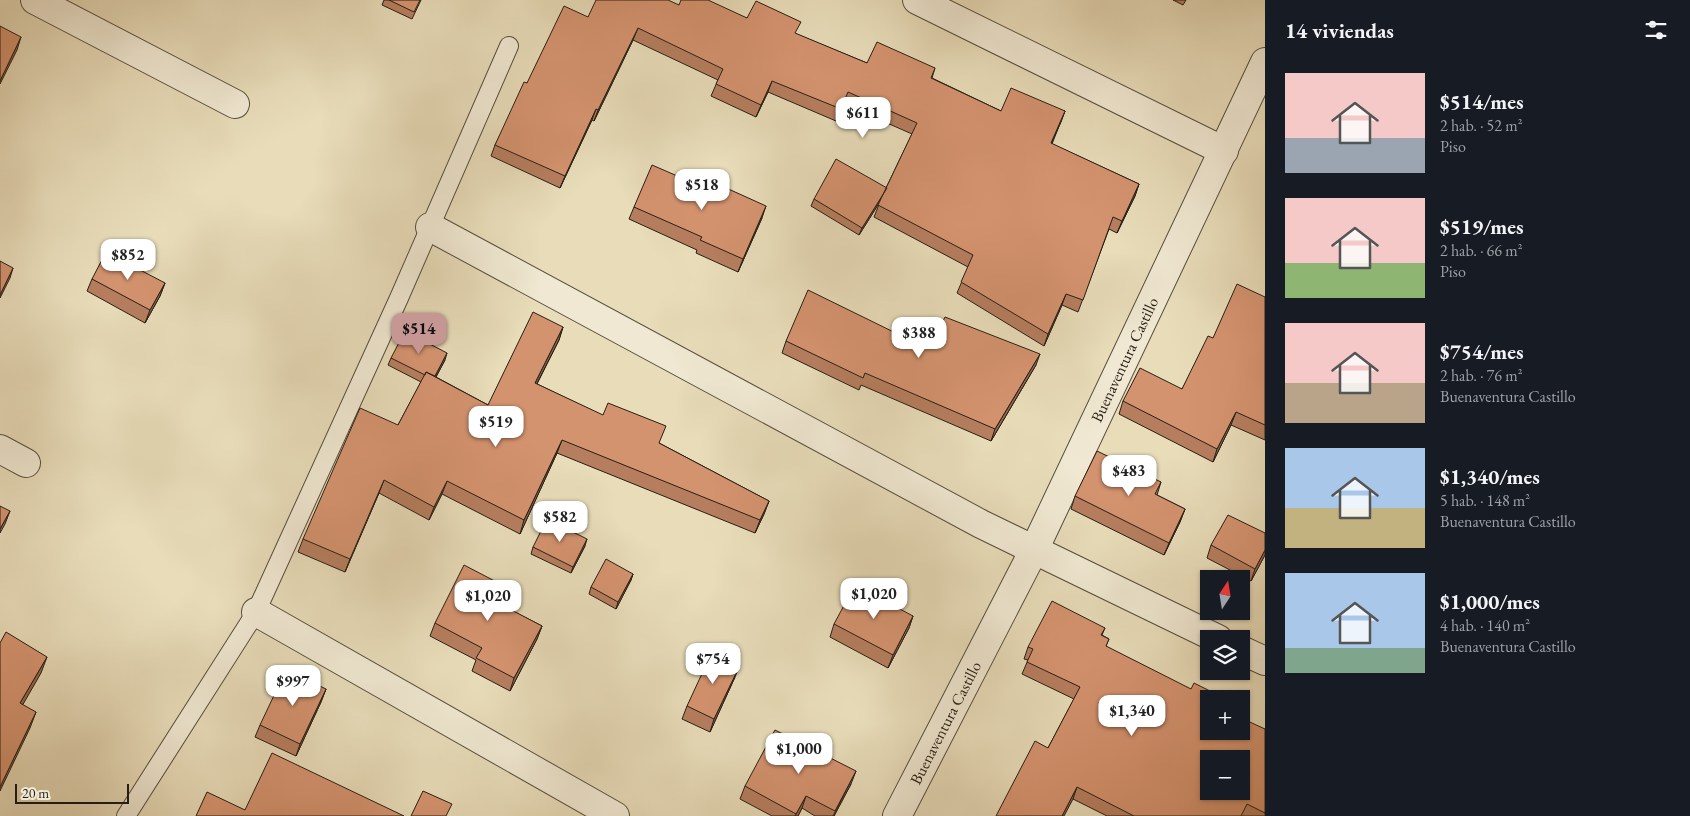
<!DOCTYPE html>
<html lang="es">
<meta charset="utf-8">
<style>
:root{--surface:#171b24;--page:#20242c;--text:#f1f3f6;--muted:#9ea1a6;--accent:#c59692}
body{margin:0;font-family:"EB Garamond",serif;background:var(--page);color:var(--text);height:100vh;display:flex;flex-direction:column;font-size:19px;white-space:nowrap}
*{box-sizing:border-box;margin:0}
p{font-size:16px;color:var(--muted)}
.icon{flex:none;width:28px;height:28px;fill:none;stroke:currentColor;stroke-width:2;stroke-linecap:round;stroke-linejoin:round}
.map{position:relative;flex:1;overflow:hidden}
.drawer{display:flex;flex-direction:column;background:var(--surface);width:425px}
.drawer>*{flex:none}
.needle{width:32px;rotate:12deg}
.buttons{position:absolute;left:1200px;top:570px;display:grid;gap:10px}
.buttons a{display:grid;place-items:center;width:50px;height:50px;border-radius:0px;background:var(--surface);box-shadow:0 1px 4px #0004;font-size:25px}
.scale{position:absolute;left:15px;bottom:12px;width:114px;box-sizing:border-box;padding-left:5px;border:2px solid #261e15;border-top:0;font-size:14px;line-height:18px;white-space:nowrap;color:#261e15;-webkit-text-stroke:4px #f0e8d2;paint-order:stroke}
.price{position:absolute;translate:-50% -42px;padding:0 11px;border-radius:10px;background:#fff;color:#222;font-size:16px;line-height:32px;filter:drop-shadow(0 1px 2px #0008)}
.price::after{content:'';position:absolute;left:50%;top:30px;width:15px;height:11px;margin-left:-8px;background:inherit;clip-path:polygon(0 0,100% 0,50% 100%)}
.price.selected{background:var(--accent);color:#111}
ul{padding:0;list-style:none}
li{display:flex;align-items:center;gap:15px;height:125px;padding:0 20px}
li span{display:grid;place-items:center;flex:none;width:140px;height:100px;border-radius:0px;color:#555}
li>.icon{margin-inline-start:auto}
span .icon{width:60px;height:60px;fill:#fffc;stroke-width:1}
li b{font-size:21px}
h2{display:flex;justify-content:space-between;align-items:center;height:60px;padding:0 20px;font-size:21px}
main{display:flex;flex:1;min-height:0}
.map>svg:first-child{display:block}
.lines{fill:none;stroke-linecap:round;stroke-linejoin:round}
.lane-casing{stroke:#564e3e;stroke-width:20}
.street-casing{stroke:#564e3e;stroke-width:30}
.lane{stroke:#f0e8d2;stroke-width:18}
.street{stroke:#f0e8d2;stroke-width:28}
.wall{fill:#b67e5f;stroke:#261e15}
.shaded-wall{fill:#94674e;stroke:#261e15}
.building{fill:#d4936f;stroke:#261e15;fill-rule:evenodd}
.labels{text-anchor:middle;stroke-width:4;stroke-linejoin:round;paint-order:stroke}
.street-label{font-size:16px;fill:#261e15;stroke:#f0e8d2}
</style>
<main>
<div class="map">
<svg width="1265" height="816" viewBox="0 0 1265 816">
<rect width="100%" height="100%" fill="#e8dcb9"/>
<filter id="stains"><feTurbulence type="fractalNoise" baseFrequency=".004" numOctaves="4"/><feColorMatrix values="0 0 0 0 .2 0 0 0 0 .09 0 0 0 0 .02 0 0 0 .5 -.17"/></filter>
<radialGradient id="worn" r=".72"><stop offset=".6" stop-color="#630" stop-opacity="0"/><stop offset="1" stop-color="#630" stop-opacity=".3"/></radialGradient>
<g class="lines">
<defs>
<path id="lane" d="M126 816 256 612 399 298 509 46"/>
<g id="street">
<path d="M35 0 235 104"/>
<path d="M917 0 1224 151"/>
<path d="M430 227 981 524 1218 639"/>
<path d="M0 449 26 463"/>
<path d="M256 612 615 816"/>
<path d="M1241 650 1265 661"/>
<path id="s1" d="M897 816 1034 550 1265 62"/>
</g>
</defs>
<use href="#lane" class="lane-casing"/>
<use href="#street" class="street-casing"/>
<use href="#lane" class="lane"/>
<use href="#street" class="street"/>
</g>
<path class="wall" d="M384 0H421L412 19 382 5Z
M1173 0H1186L1183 5Z
M679 5 747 18 796 34 867 63 935 68 932 78 1001 111H1065L1052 144 1139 184 1135 196 1117 233 1109 229 1078 312 1062 305 1044 346 957 293 968 267 874 217 880 202 859 235 811 206 814 199 886 188 912 134 844 104 836 121 768 92 756 117 711 96 718 80 633 40 594 121 592 120 560 188 491 156 495 145 527 83 588 17Z
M634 207 762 218 738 272 696 253 697 250 629 219Z
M92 279 165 283 160 296 145 323 87 291Z
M1265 297V440L1231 425 1213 462 1119 414 1123 401 1182 389 1213 338Z
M563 327 559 340 537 384 659 443 769 501 764 514 755 533 557 453 520 534 442 494 429 520 379 493 345 572 298 552 303 539 398 425 421 382 388 365 391 358 445 360 436 377 488 405Z
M786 341H933L1036 365 991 441 861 385 859 390 782 353Z
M1161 482 1157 495 1185 509 1180 522 1164 555 1071 509 1075 496Z
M1211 545 1265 555 1251 581 1207 558Z
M585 546 571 573 531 554 533 547Z
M633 574 631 580 616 609 589 594 591 587Z
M510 589 503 606 542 626 537 639 510 691 472 671 476 660 430 636 435 623Z
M913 616 909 628 888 668 830 637 834 624Z
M1105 628 1102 635 1109 639 1106 646 1209 731 1265 729V816H1107L1073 799 1048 748 1074 699 1022 674 1028 660 1024 659 1028 647Z
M735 677 710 732 682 719 687 706Z
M326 689 321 702 296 756 255 737 260 725Z
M851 784 834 816H815L802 808 798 816H772L740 799 745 786Z"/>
<path class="shaded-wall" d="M638 28 633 40 594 121 598 110Z
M21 37 17 50 0 84V81Z
M772 81 768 92 756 117 761 105Z
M596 109 592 120 560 188 565 176Z
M1065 111 1061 122 1046 155 1051 143Z
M1139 184 1135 196 1117 233 1122 221Z
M887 188 884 195 859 235 862 228Z
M766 206 762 218 738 272 743 259Z
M13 268 10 278 0 298V295Z
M165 283 160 296 145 323 150 310Z
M1066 294 1062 305 1044 346 1048 334Z
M563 327 559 340 530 397 535 383Z
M447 353 445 360 431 386 433 380Z
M1040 354 1036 365 991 441 995 429Z
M1236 412 1231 425 1213 462 1217 449Z
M562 440 557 453 520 534 524 520Z
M384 480 379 493 345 572 350 559Z
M447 481 442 494 429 520 434 507Z
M769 501 764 514 755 533 760 520Z
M1185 509 1180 522 1164 555 1169 543Z
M10 511 5 524 0 533V529Z
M587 539 585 546 571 573 573 567Z
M1265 550V555L1251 581 1255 569Z
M633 574 631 580 616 609 618 602Z
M510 589 505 602 497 618 502 605Z
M913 616 909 628 888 668 893 655Z
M542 626 537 639 510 691 514 678Z
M47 657 41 673 14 720 20 703Z
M740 665 735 677 710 732 714 719Z
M326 689 321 702 296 756 300 744Z
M36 712 30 728 0 791V787Z
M856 771 851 784 834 816H833Z
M1077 787 1073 799 1064 816H1062Z
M806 796 802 808 798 816H795Z"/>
<path class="building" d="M389 0H420L414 12Z
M596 0H668L679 5 681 0H708L747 18 756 1 801 22 795 33 867 63 877 42 935 68 931 78 1001 111 1011 88 1065 111 1051 143 1139 184 1122 221 1113 217 1083 300 1066 294 1048 334 961 282 973 255 878 205 917 123 848 92 841 109 772 81 761 105 716 84 723 69 638 28 598 110 596 109 565 176 495 145 524 82 527 83 564 6 588 17Z
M0 26 21 37 0 81Z
M836 159 887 188 862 228 814 199Z
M652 165 721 195 724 187 766 206 743 259 700 240 702 237 634 207Z
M106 252 165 283 150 310 92 279Z
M0 261 13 268 0 295Z
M1237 284 1265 297V425L1236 412 1217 449 1123 401 1140 368 1182 389 1208 336 1213 338Z
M808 290 912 341 915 333 933 341 945 317 1040 354 995 429 865 373 863 378 786 341Z
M533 312 563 327 535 383 603 415 608 403 666 426 659 443 769 501 760 520 562 440 524 520 447 481 434 507 384 480 350 559 303 539 360 408 398 425 426 372 488 405Z
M405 331 447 353 435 376 426 372 425 375 391 358Z
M1097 451 1161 482 1155 494 1185 509 1169 543 1075 496Z
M0 506 10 511 0 529Z
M1228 515 1265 533V550L1255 569 1211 545Z
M547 519 587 539 573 567 533 547Z
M606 559 633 574 618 602 591 587Z
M464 565 510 589 502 605 542 626 514 678 476 658 482 648 435 623Z
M855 585 913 616 893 655 834 624Z
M1052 601 1105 628 1101 635 1109 639 1106 646 1191 689 1194 683 1226 699H1209V731H1241V718L1265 729V813L1247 804 1241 816H1134L1077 787 1062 816H996L1035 741 1048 748 1080 687 1027 662 1033 649 1028 647ZM1209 759H1241V791H1209Z
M6 632 47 657 20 703 36 712 0 787V643Z
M712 652 740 665 714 719 687 706Z
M286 670 326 689 300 744 260 725Z
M775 730 856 771 835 811 806 796 796 814 745 786Z
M272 753 404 816H196L207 792 245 810Z
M423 791 452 804 446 816H411Z"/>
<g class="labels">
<g class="street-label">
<text dy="6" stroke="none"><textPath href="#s1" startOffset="510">Buenaventura Castillo</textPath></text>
<text dy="6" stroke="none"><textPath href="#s1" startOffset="105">Buenaventura Castillo</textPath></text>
</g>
</g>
<rect width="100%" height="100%" filter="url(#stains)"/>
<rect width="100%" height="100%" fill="url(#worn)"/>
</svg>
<div class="buttons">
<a><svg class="needle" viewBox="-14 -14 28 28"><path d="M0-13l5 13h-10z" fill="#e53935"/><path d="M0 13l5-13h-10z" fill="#9ea1a6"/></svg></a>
<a><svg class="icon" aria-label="layers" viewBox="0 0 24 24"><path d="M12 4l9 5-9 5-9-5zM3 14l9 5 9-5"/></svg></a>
<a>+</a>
<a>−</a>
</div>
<div class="scale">20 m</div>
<b class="price" style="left:863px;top:139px">$611</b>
<b class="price" style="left:702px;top:211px">$518</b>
<b class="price" style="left:128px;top:281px">$852</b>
<b class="price selected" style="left:419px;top:355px">$514</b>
<b class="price" style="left:919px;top:359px">$388</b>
<b class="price" style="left:496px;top:448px">$519</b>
<b class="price" style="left:1129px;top:497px">$483</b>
<b class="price" style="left:560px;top:543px">$582</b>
<b class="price" style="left:874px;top:620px">$1,020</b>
<b class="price" style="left:488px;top:622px">$1,020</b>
<b class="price" style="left:713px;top:685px">$754</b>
<b class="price" style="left:293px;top:707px">$997</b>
<b class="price" style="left:1132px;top:737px">$1,340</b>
<b class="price" style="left:799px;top:775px">$1,000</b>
</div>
<section class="drawer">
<h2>14 viviendas<svg class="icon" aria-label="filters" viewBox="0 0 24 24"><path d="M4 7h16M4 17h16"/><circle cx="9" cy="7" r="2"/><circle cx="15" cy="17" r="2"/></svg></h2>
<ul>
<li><span style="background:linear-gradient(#f6c9c9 65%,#9aa5b1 0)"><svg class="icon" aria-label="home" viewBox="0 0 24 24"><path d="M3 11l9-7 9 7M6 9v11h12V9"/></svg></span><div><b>$514/mes</b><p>2 hab. · 52 m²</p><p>Piso</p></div></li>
<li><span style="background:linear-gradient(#f6c9c9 65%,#8fb573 0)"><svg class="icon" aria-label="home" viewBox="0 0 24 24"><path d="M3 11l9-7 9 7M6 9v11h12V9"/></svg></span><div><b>$519/mes</b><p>2 hab. · 66 m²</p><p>Piso</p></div></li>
<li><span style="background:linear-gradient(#f6c9c9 60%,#b9a48a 0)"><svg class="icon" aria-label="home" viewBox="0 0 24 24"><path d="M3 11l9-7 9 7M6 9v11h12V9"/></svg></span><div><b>$754/mes</b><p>2 hab. · 76 m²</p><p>Buenaventura Castillo</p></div></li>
<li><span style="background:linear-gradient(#a9c7e8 60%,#c2b280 0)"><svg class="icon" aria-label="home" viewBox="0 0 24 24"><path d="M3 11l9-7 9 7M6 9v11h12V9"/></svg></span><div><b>$1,340/mes</b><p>5 hab. · 148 m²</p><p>Buenaventura Castillo</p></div></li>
<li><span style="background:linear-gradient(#a9c7e8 75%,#7fa58c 0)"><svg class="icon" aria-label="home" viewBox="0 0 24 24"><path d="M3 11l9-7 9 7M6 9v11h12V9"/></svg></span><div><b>$1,000/mes</b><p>4 hab. · 140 m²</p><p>Buenaventura Castillo</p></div></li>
</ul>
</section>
</main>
